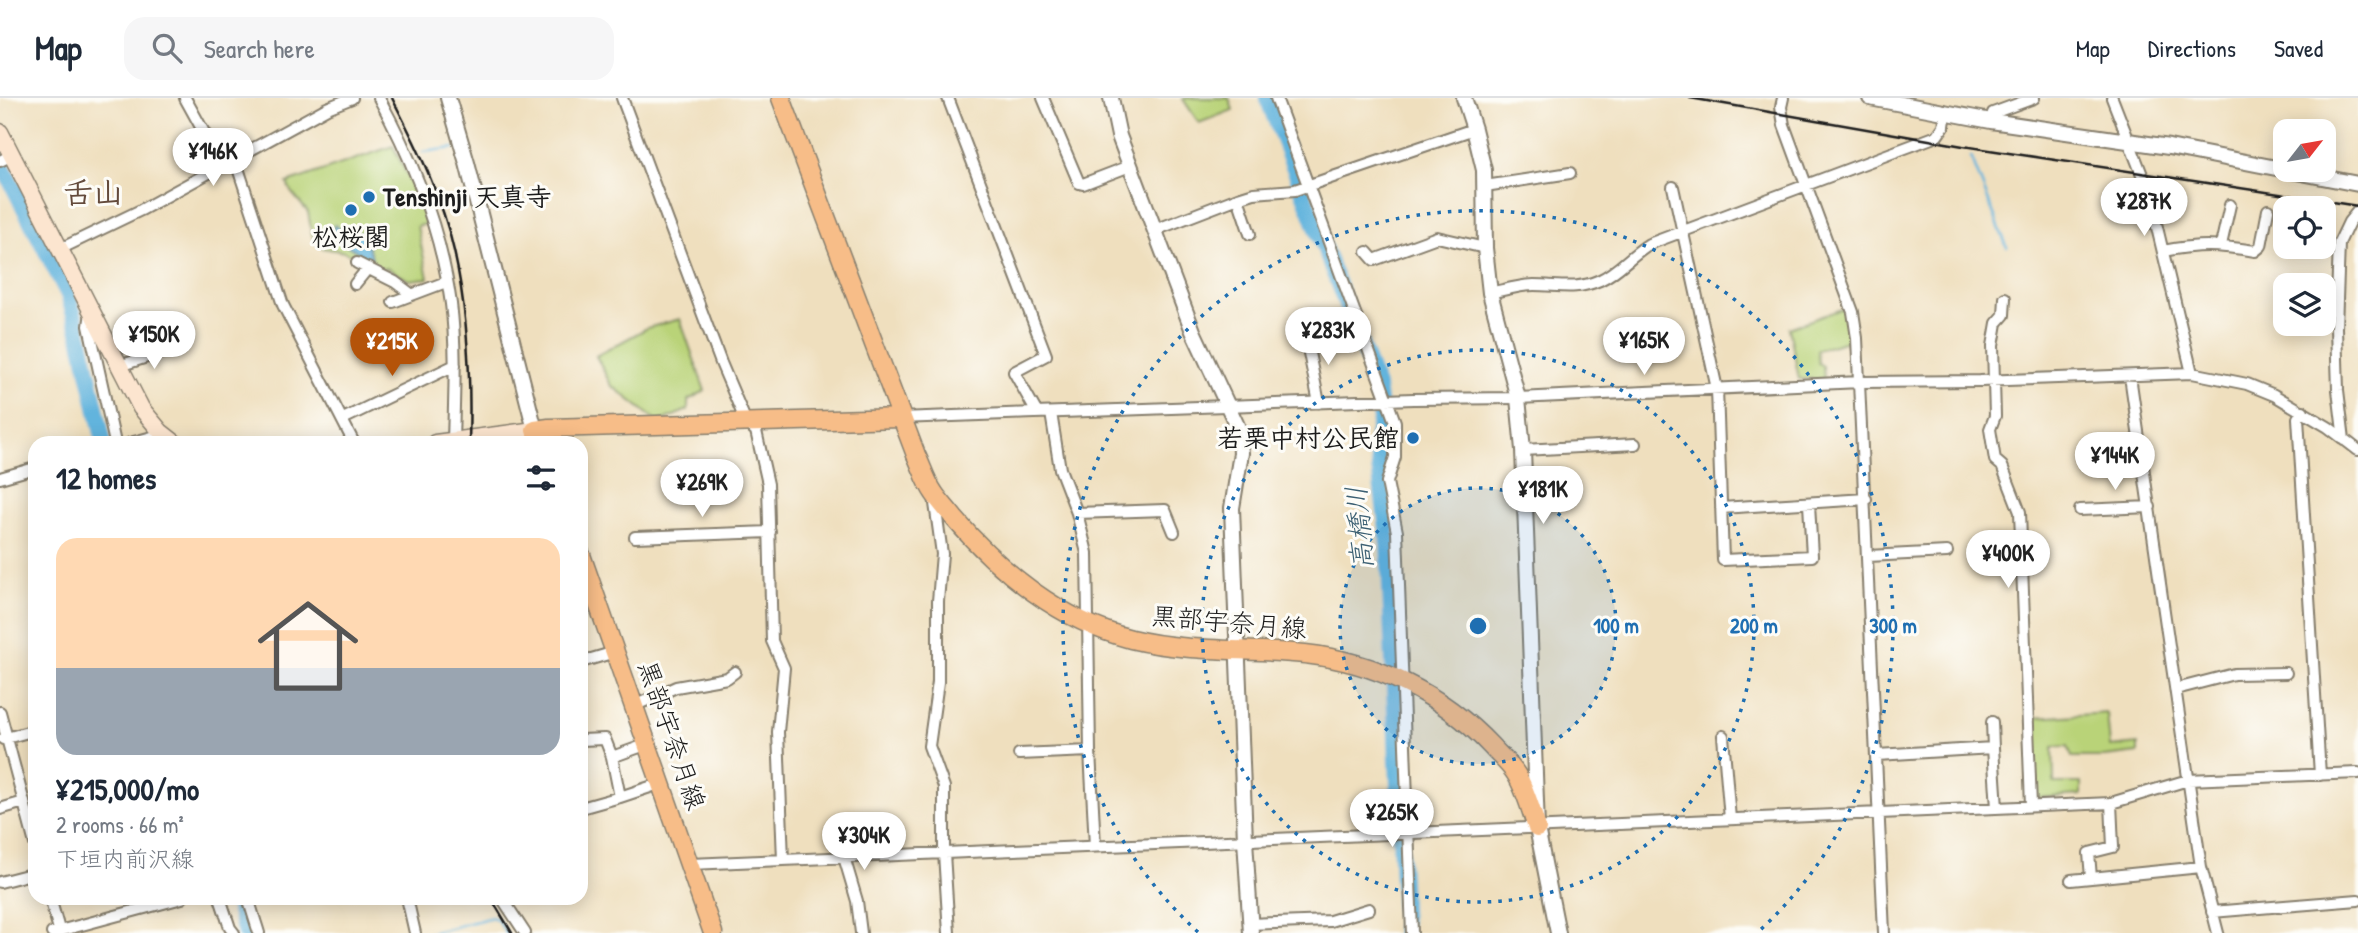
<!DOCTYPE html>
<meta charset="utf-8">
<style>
:root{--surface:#fff;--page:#f6f6f7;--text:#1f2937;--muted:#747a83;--line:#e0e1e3;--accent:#b45309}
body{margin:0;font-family:"Patrick Hand","Klee One",sans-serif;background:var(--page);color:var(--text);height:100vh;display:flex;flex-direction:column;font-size:26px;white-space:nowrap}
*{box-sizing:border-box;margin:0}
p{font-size:23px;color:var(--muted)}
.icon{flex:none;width:38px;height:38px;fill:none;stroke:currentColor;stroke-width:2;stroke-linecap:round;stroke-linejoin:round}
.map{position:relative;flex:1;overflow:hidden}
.side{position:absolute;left:28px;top:338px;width:560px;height:469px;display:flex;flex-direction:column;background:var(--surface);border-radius:21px;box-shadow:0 4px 18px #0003}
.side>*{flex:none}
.needle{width:46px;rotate:59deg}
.fabs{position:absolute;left:2273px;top:21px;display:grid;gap:14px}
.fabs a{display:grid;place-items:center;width:63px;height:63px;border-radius:14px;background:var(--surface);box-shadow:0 4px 18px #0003;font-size:35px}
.price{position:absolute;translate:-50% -60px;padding:0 16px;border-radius:24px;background:#fff;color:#222;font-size:23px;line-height:46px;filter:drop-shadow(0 2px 4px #0008)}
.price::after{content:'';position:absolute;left:50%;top:42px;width:21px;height:16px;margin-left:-10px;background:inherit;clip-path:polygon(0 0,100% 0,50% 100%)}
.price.on{background:var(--accent);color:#fff}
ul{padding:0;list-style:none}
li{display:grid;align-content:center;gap:14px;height:371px;padding:0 28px}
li+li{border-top:2px solid var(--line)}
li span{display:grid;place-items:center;height:217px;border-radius:21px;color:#555}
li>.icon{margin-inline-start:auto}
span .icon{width:126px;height:126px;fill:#fffc;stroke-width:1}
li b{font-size:30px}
h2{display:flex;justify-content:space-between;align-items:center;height:84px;padding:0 28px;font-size:30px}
header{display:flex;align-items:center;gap:42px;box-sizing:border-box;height:98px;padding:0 35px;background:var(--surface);border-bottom:2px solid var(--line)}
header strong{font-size:33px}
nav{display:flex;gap:38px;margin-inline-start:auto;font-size:24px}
.search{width:490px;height:63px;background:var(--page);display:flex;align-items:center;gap:18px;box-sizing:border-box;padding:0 24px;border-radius:21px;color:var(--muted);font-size:26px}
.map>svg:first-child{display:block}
.green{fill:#b9d378;stroke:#6a784a;stroke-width:2}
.water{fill:#62b4dd;stroke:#3f687c;stroke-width:2}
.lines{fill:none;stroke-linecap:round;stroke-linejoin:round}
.stream{stroke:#62b4dd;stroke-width:2.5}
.river{stroke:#62b4dd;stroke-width:16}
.minor-casing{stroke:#867e6d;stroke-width:14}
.tertiary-casing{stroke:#867e6d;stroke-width:18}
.secondary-casing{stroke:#867e6d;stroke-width:19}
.primary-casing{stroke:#867e6d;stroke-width:21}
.minor{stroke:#fff;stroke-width:10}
.tertiary{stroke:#fff;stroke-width:14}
.secondary{stroke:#fce5cf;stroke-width:16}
.primary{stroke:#f7bd88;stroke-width:18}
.rail{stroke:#1c1c1c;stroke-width:2.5}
.ring{fill:none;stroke:#1f6fb2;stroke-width:3.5;stroke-dasharray:3.5 7}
.poi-dot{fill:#1f6fb2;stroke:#fdfcf7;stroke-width:2.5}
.labels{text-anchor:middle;stroke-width:6;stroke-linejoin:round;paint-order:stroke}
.poi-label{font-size:26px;font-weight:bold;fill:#1c1c1c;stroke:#fdfcf7;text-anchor:start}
.street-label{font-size:26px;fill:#1c1c1c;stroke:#fdfcf7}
.water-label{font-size:28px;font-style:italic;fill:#3c6073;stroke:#fdfcf7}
.quarter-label{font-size:30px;font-weight:bold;fill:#644b3c;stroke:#fdfcf7}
.centre{fill:#1f6fb2;stroke:#fdfcf7;stroke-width:3.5}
.ring-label{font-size:21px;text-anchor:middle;font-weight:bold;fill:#1f6fb2;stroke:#fdfcf7;stroke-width:6;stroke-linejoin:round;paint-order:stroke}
</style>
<header>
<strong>Map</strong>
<div class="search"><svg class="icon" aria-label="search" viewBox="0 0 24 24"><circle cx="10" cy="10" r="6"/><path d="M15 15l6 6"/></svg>Search here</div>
<nav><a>Map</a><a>Directions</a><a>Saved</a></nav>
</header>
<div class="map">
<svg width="2358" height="835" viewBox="0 0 2358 835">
<rect width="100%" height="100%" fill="#fdfcf7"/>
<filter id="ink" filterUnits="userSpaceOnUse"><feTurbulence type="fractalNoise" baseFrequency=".0143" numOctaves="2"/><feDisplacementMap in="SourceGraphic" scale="14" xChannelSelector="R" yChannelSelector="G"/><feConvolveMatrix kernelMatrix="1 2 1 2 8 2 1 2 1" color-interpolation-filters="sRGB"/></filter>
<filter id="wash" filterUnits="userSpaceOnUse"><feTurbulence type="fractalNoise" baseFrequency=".00686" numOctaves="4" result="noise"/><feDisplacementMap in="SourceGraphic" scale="28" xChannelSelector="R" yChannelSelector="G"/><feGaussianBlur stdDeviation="1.57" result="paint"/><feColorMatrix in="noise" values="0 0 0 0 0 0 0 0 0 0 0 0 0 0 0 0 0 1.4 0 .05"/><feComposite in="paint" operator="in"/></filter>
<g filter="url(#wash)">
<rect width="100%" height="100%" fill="#efdfbe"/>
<path class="green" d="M1186 0H1229L1233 12 1199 25 1183 1Z
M393 48 415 93 426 126 417 128 428 180 409 182 387 170 379 171 366 166 345 154 323 150 316 145 312 137 308 114 291 94 287 85Z
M1844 210 1851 242 1817 252 1818 265 1823 268 1824 281H1799L1789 230Z
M680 221 705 293 688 302V312L658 324 611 287 596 258 647 230Z
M2107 615 2110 649 2138 646V655L2105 659H2072L2068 648 2053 649 2054 685H2081V697L2035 700 2034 620Z"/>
<path class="water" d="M335 127 347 135 362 134 372 159 369 162C361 160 361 156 355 152 343 144 337 147 333 129Z"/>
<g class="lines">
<path class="stream" d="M423 54 454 50
M1971 59 2007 149
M431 835 492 819 497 821 506 835"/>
<path class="river" d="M1267 0 1377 288 1381 317 1376 344 1388 440 1404 835
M0 63 68 197 78 229 104 345
M235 800 245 835"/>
</g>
</g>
<g filter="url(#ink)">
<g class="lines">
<defs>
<path id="minor" d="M185 0 222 67
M379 0C414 64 441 133 451 206 457 252 454 299 453 345
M622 0 721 265 746 324 756 333 768 386 772 543 784 570 778 634 783 762
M948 0 1046 257 1014 274 1037 315
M1043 0 1079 85 1083 86 1130 68
M1276 0 1395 324V359L1387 384 1397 434 1412 835
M1783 0 1781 9 1784 27 1853 214 1857 240 1884 835
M2112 0 2148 92 2192 275
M1991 23 1993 15 2034 0
M235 61 283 207 354 345
M0 63 6 60
M1485 88 1570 75
M1673 89 1717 291 1723 462 1812 458 1809 406
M1238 100 1254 95 1295 92 1474 31
M1155 132 1238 100 1250 136
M2221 147 2230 107
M60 151 141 112 327 10 352 0
M2163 153C2201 146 2217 147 2255 153L2261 148 2268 112
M1367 154 1374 162 1437 139 1485 150
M357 165 395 184 411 196
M355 186 368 170
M1490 195C1504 192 1520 187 1534 187 1559 187 1575 193 1600 182 1618 174 1631 157 1649 146L1937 38 1944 28 1946 14
M2005 200 2004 217 1997 225 1993 248 1995 318 1990 331 1995 362 2002 368 2020 414 2031 708
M393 204 446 184
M91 214 89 228 115 345
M1306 240 1319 305
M119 268 178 249
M2130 278 2201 769 2218 835
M2303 313 2298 320 2320 677
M1051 315 1060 371 1077 415 1087 455 1090 653
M900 320 1413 301 1518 300 1860 284 1980 283 2192 275 2247 286 2274 297 2328 329 2358 352
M343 321 455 267
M2344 342 2338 292 2336 230 2339 145 2349 124 2358 113
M130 345 152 339 161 334
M1523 352 1635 346
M0 380 35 370
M934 398 942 456 938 503V584L929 648 944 689V755L949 835
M1721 410 1866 401
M2080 412 2150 409
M1077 415 1165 412 1174 434
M635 439 770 434
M1868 458 1947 454
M581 564 615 554
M2176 591 2234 576 2286 575
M634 608 676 589 727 580 735 574
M0 614 35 746
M1992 624 1993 650
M1723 638 1730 721
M3 641 35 632
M581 642 605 641 612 659
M1019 656 1090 653 1095 748
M1877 657 1993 650 1997 710
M620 699 662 685
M581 710 620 699 612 659 648 646
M0 711 24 704
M844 759 857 803 861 835
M690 766 2111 705 2188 682 2358 675
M2091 780 2089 755 2113 749 2111 705
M2071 782 2201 769
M0 784 35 775
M50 800 60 835
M220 800 230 830 234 835
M248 800 259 835
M407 800 415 835
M502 800 525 835
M2212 814 2358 802
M1249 826 1330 823 1369 811
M52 835 182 800"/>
<path id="tertiary" d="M448 0 467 65 535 332
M1111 0 1119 38 1193 233 1239 332 1241 355 1232 410 1245 742 1251 835
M1464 0 1474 31 1484 72 1485 150 1490 195 1518 300 1523 352 1537 730 1558 835
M1870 0 1991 23 2169 49 2358 86"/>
<path id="secondary" d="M0 34 141 310 161 334 175 345
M435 345 535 332"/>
<path id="primary" d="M781 0 916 357C922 369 926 384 934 395 940 404 948 412 954 420 1000 474 1061 523 1131 541 1188 555 1247 550 1305 556 1376 564 1442 596 1491 648 1499 657 1510 666 1516 676 1526 692 1531 712 1537 730
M539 345 535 332 549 330 900 320
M581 457 713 835"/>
</defs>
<use href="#minor" class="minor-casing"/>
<use href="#tertiary" class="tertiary-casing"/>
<use href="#secondary" class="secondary-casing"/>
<use href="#primary" class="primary-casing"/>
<use href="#minor" class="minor"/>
<use href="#tertiary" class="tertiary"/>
<use href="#secondary" class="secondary"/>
<use href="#primary" class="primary"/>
<path class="rail" d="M392 0C417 48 442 99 454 153 468 215 471 281 469 345
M1690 0 1963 48 2358 108
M491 800 512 835"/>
</g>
</g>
<circle cx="1478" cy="528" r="138" fill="#1f6fb2" fill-opacity=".12"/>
<g class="ring">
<circle cx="1478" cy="528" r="138"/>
<circle cx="1478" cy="528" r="276"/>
<path d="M1198 834A415 415 0 1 1 1758 834"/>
</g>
<g class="poi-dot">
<circle cx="369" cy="99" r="7"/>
<circle cx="351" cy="112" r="7"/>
<circle cx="1413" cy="340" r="7"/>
</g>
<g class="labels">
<g class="poi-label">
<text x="383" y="108">Tenshinji 天真寺</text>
<text x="351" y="148" text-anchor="middle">松桜閣</text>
<text x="1399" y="349" text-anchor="end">若栗中村公民館</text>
</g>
<g class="street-label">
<text transform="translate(1229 524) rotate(5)" y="9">黒部宇奈月線</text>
<text transform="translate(672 637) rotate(71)" y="9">黒部宇奈月線</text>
</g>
<g class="water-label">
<text transform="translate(1359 430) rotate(-95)" y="10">高橋川</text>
</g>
<g class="quarter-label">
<text x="93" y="105">舌山</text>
</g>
</g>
<circle cx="1478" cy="528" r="10" class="centre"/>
<g class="ring-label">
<text x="1616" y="535">100 m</text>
<text x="1754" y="535">200 m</text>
<text x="1893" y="535">300 m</text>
</g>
</svg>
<div class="fabs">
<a><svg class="needle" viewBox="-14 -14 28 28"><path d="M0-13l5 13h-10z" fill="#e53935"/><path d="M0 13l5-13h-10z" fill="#747a83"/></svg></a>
<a><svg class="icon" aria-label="locate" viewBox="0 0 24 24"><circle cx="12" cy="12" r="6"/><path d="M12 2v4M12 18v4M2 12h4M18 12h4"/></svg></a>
<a><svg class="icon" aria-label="layers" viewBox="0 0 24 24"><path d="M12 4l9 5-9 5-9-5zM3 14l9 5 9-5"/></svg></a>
</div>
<b class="price" style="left:213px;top:90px">¥146K</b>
<b class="price" style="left:2144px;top:140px">¥287K</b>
<b class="price" style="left:1328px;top:269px">¥283K</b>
<b class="price" style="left:154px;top:273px">¥150K</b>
<b class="price" style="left:1644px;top:279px">¥165K</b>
<b class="price on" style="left:392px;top:280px">¥215K</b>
<b class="price" style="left:2115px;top:394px">¥144K</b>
<b class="price" style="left:702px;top:421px">¥269K</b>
<b class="price" style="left:1543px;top:428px">¥181K</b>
<b class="price" style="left:2008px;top:492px">¥400K</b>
<b class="price" style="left:1392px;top:751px">¥265K</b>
<b class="price" style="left:864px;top:774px">¥304K</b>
<section class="side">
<h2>12 homes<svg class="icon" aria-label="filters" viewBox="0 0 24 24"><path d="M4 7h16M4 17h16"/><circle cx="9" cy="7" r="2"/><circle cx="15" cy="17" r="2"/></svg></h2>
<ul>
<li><span style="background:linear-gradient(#ffd9b3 60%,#9aa5b1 0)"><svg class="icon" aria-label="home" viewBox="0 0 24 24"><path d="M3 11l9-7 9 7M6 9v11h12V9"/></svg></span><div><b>¥215,000/mo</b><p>2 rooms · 66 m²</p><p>下垣内前沢線</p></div></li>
</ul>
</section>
</div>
